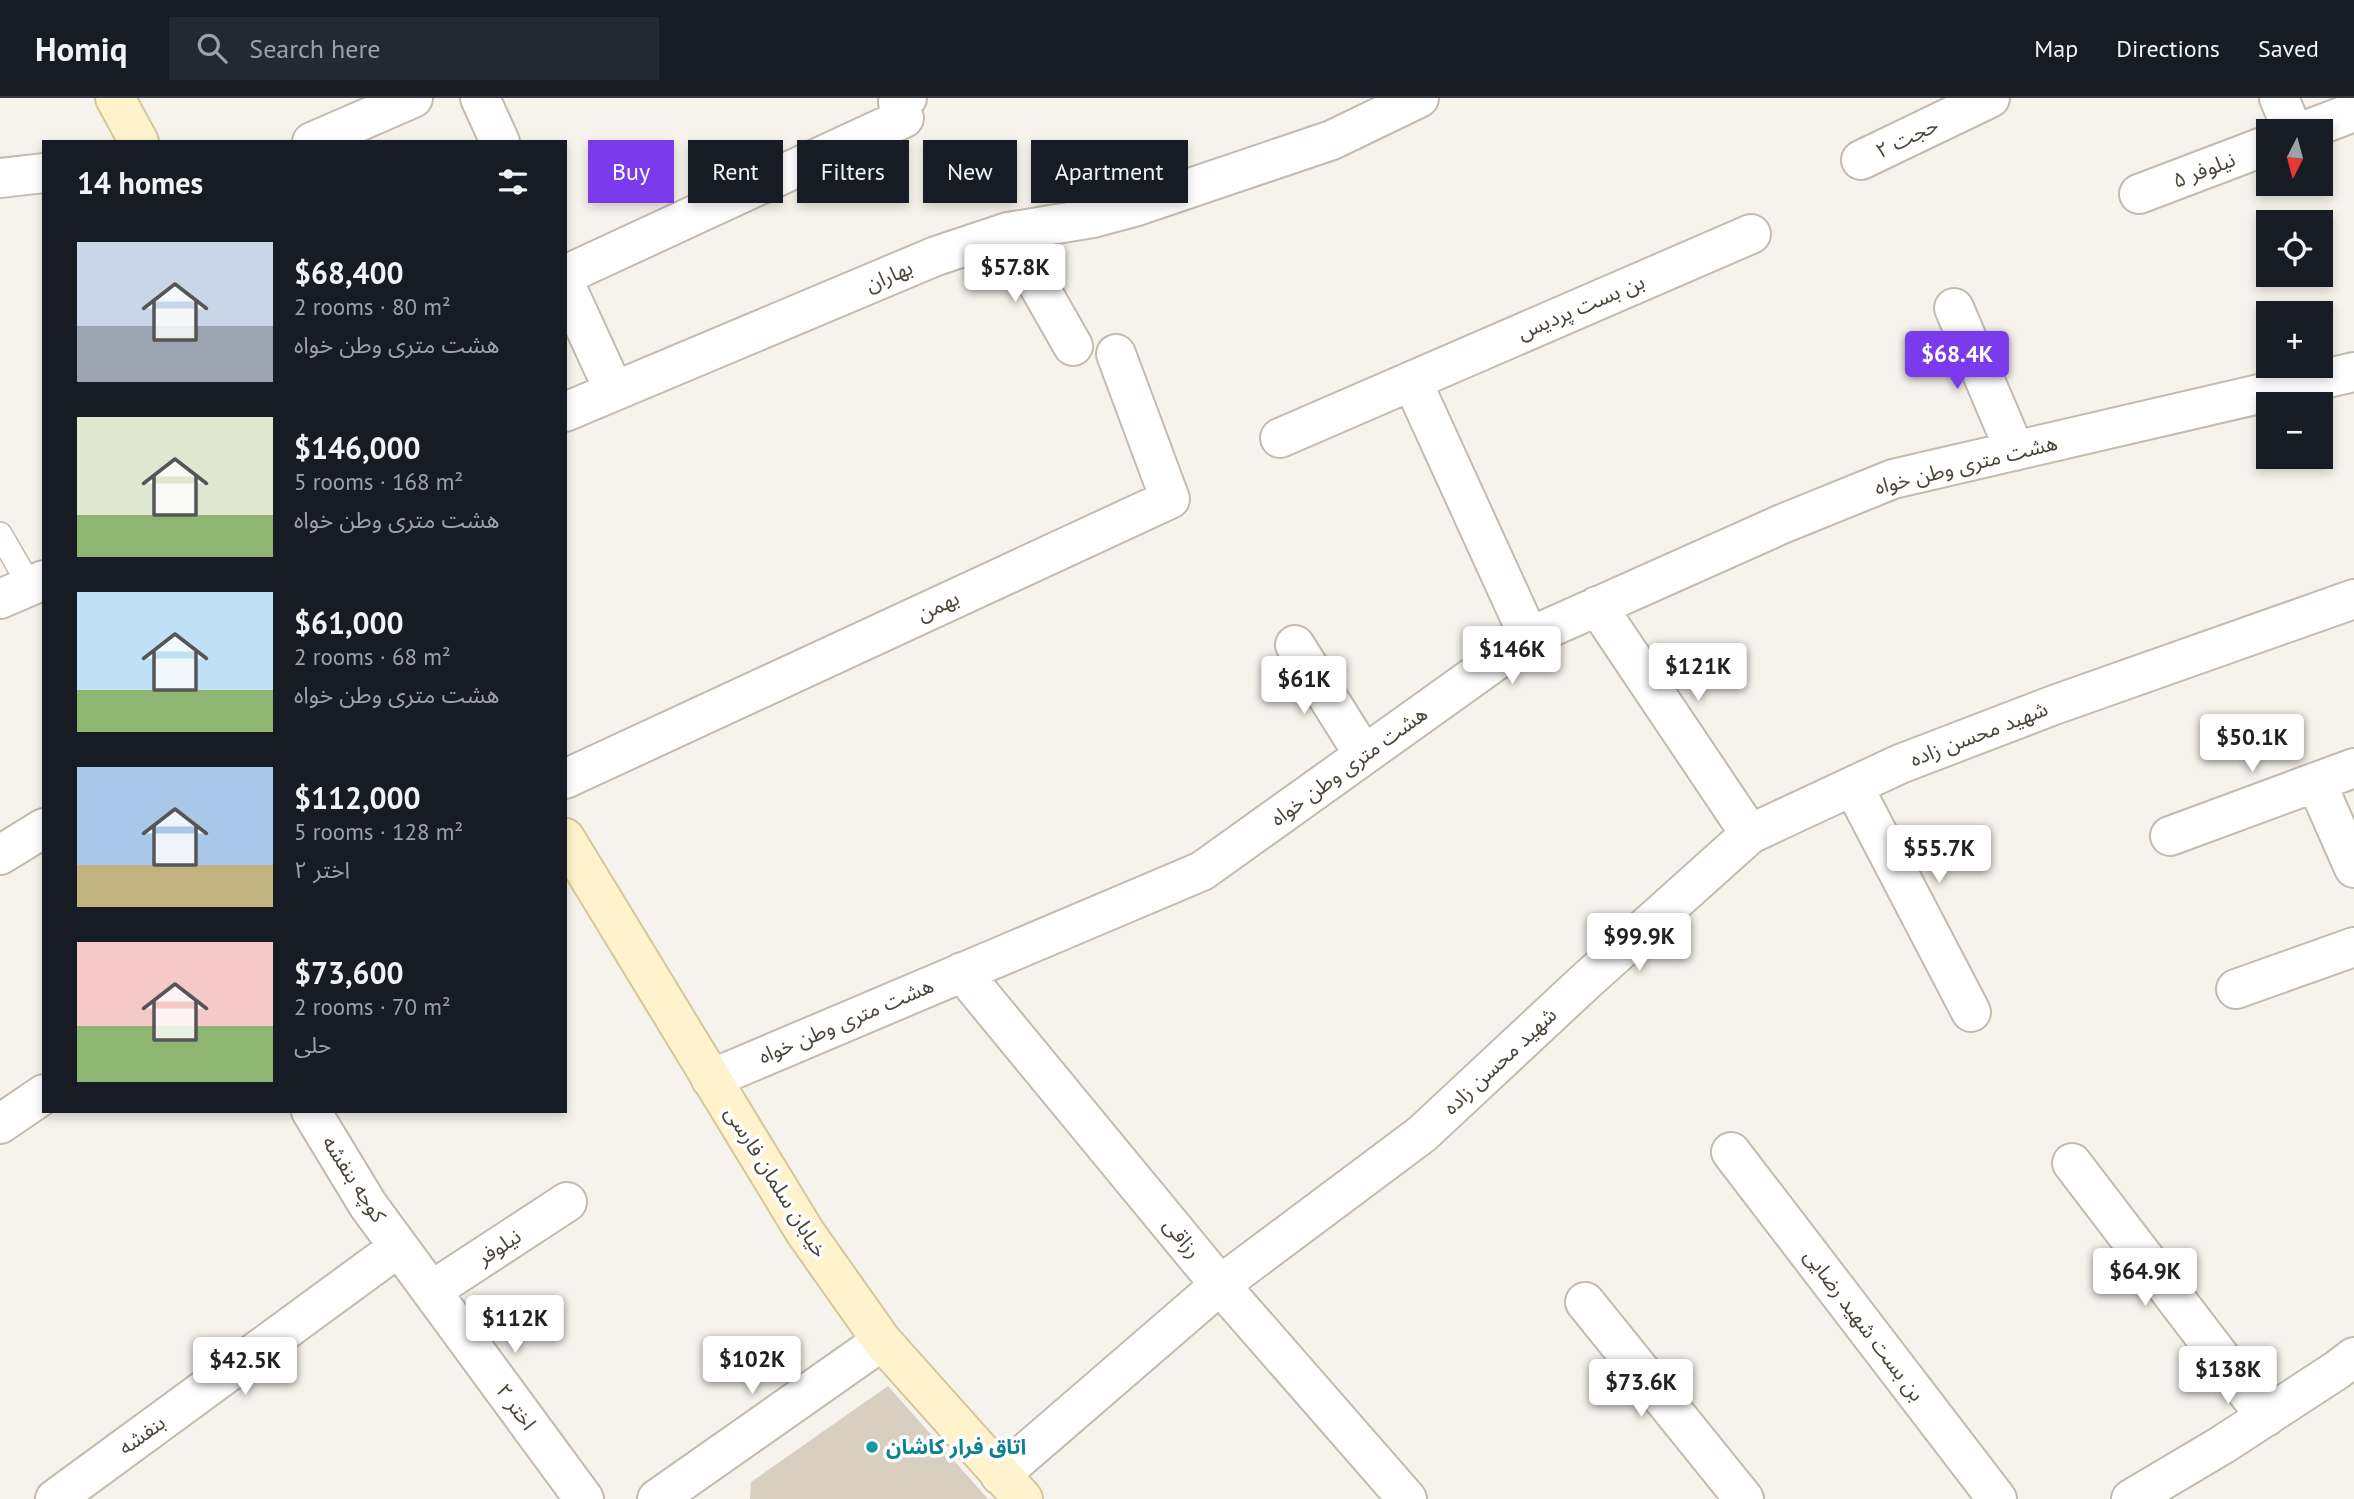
<!DOCTYPE html>
<meta charset="utf-8">
<style>
:root{--surface:#171b24;--page:#242831;--text:#f1f3f6;--muted:#9ea1a6;--line:#363941;--accent:#7c3aed}
body{margin:0;font-family:"PT Sans","Noto Sans Arabic",sans-serif;background:var(--page);color:var(--text);height:100vh;display:flex;flex-direction:column;font-size:26px;white-space:nowrap}
*{box-sizing:border-box;margin:0}
p{font-size:23px;color:var(--muted)}
.icon{flex:none;width:38px;height:38px;fill:none;stroke:currentColor;stroke-width:2;stroke-linecap:round;stroke-linejoin:round}
.map{position:relative;flex:1;overflow:hidden}
.sheet{position:absolute;left:42px;top:42px;width:525px;height:973px;display:flex;flex-direction:column;background:var(--surface);border-radius:0px;box-shadow:0 4px 10px #0003}
.sheet>*{flex:none}
.banner{position:absolute;left:588px;top:42px;width:665px;height:63px;display:flex;gap:14px}
.needle{width:46px;rotate:186deg}
.buttons{position:absolute;left:2256px;top:21px;display:grid;gap:14px}
.buttons a{display:grid;place-items:center;width:77px;height:77px;border-radius:0px;background:var(--surface);box-shadow:0 4px 10px #0003;font-size:35px}
.price{position:absolute;translate:-50% -60px;padding:0 16px;border-radius:7px;background:#fff;color:#222;font-size:23px;line-height:46px;filter:drop-shadow(0 2px 4px #0008)}
.price::after{content:'';position:absolute;left:50%;top:42px;width:21px;height:16px;margin-left:-10px;background:inherit;clip-path:polygon(0 0,100% 0,50% 100%)}
.price.active{background:var(--accent);color:#fff}
ul{padding:0;list-style:none}
li{display:flex;align-items:center;gap:21px;height:175px;padding:0 35px}
li span{display:grid;place-items:center;flex:none;width:196px;height:140px;border-radius:0px;color:#555}
li>.icon{margin-inline-start:auto}
span .icon{width:84px;height:84px;fill:#fffc;stroke-width:1}
li b{font-size:30px}
h2{display:flex;justify-content:space-between;align-items:center;height:84px;padding:0 35px;font-size:30px}
.tag{padding:0 24px;border-radius:0px;background:var(--surface);box-shadow:0 4px 10px #0003;font-size:24px;line-height:63px}
.tag.active{background:var(--accent);color:#fff}
header{display:flex;align-items:center;gap:42px;box-sizing:border-box;height:98px;padding:0 35px;background:var(--surface);border-bottom:2px solid var(--line)}
header strong{font-size:33px}
nav{display:flex;gap:38px;margin-inline-start:auto;font-size:24px}
.search{width:490px;height:63px;background:var(--page);display:flex;align-items:center;gap:18px;box-sizing:border-box;padding:0 24px;border-radius:0px;color:var(--muted);font-size:26px}
.map>svg:first-child{display:block}
.building{fill:#d8cfc1}
.lines{fill:none;stroke-linecap:round;stroke-linejoin:round}
.service-casing{stroke:#c2bbae;stroke-width:26}
.minor-casing{stroke:#c2bbae;stroke-width:42}
.secondary-casing{stroke:#d6c79b;stroke-width:42}
.service{stroke:#fff;stroke-width:23}
.minor{stroke:#fff;stroke-width:38}
.secondary{stroke:#fff3cd;stroke-width:38}
.culture-dot{fill:#0f9aa8;stroke:#fff;stroke-width:2.5}
.labels{text-anchor:middle;stroke-width:7;stroke-linejoin:round;paint-order:stroke}
.street-label{font-size:21px;fill:#4b4439;stroke:#fff}
.culture-label{font-size:21px;font-weight:bold;fill:#0d838f;stroke:#fff;text-anchor:start}
</style>
<header>
<strong>Homiq</strong>
<div class="search"><svg class="icon" aria-label="search" viewBox="0 0 24 24"><circle cx="10" cy="10" r="6"/><path d="M15 15l6 6"/></svg>Search here</div>
<nav><a>Map</a><a>Directions</a><a>Saved</a></nav>
</header>
<div class="map">
<svg width="2354" height="1401" viewBox="0 0 2354 1401">
<rect width="100%" height="100%" fill="#f6f3ec"/>
<path class="building" d="M888 1288 988 1401H750L751 1384Z"/>
<g class="lines">
<defs>
<path id="service" d="M0 436 30 488"/>
<path id="minor" d="M480 0 500 44
M2279 0 2293 33
M2304 33 2354 14
M312 44 413 0
M1861 62 1990 0
M0 80 44 75
M2139 96 2268 47
M1008 134 1073 248
M565 177 904 20 898 4 907 0
M565 186 614 293
M1954 210 2015 353
M1412 283 1529 539
M565 314 936 158 1008 134 1093 120 1134 109 1332 42 1419 0
M1280 340 1751 136
M0 501 44 482
M1597 508 1750 736
M1295 547 1364 657
M565 681 1170 401 1116 256
M2316 684 2354 770
M1853 688 1971 914
M2170 738 2354 670
M0 757 44 730
M962 874 1220 1187 1407 1401
M2236 891 2354 849
M711 981 1202 773 1529 539 1782 426 1893 381 2354 274
M311 1013 368 1107 584 1401
M0 1026 44 996
M1731 1054 1997 1401
M2072 1065 2266 1319
M431 1193 567 1104
M1585 1204 1744 1401
M1000 1377 1220 1187 1422 1036 1586 883 1750 736 1900 666 2054 607 2354 501
M55 1401 399 1149
M657 1401 882 1243
M2131 1401 2222 1347 2337 1272 2354 1259"/>
<path id="secondary" d="M115 0 139 44
M565 740 805 1134 882 1243 1023 1401"/>
</defs>
<use href="#service" class="service-casing"/>
<use href="#minor" class="minor-casing"/>
<use href="#secondary" class="secondary-casing"/>
<use href="#service" class="service"/>
<use href="#minor" class="minor"/>
<use href="#secondary" class="secondary"/>
</g>
<circle class="culture-dot" cx="872" cy="1349" r="7"/>
<g class="labels">
<g class="street-label">
<text transform="translate(1907 40) rotate(-26)" y="7">حجت ۲</text>
<text transform="translate(2204 72) rotate(-21)" y="7">نیلوفر ۵</text>
<text transform="translate(889 178) rotate(-23)" y="7">بهاران</text>
<text transform="translate(1581 209) rotate(-23)" y="7">بن بست پردیس</text>
<text transform="translate(1966 367) rotate(-14)" y="7">هشت متری وطن خواه</text>
<text transform="translate(938 508) rotate(-25)" y="7">بهمن</text>
<text transform="translate(1979 636) rotate(-21)" y="7">شهید محسن زاده</text>
<text transform="translate(1349 668) rotate(-36)" y="7">هشت متری وطن خواه</text>
<text transform="translate(846 923) rotate(-23)" y="7">هشت متری وطن خواه</text>
<text transform="translate(1500 963) rotate(-43)" y="7">شهید محسن زاده</text>
<text transform="translate(354 1081) rotate(57)" y="7">کوچه بنفشه</text>
<text transform="translate(776 1084) rotate(58)" y="7">خیابان سلمان فارسی</text>
<text transform="translate(1182 1140) rotate(50)" y="7">رزاقی</text>
<text transform="translate(499 1149) rotate(-33)" y="7">نیلوفر</text>
<text transform="translate(1864 1227) rotate(53)" y="7">بن بست شهید رضایی</text>
<text transform="translate(516 1309) rotate(54)" y="7">اختر ۲</text>
<text transform="translate(142 1337) rotate(-36)" y="7">بنفشه</text>
</g>
<g class="culture-label">
<text x="886" y="1356">اتاق فرار کاشان</text>
</g>
</g>
</svg>
<div class="buttons">
<a><svg class="needle" viewBox="-14 -14 28 28"><path d="M0-13l5 13h-10z" fill="#e53935"/><path d="M0 13l5-13h-10z" fill="#9ea1a6"/></svg></a>
<a><svg class="icon" aria-label="locate" viewBox="0 0 24 24"><circle cx="12" cy="12" r="6"/><path d="M12 2v4M12 18v4M2 12h4M18 12h4"/></svg></a>
<a>+</a>
<a>−</a>
</div>
<b class="price" style="left:1015px;top:206px">$57.8K</b>
<b class="price active" style="left:1957px;top:293px">$68.4K</b>
<b class="price" style="left:1512px;top:588px">$146K</b>
<b class="price" style="left:1698px;top:605px">$121K</b>
<b class="price" style="left:1304px;top:618px">$61K</b>
<b class="price" style="left:2252px;top:676px">$50.1K</b>
<b class="price" style="left:1939px;top:787px">$55.7K</b>
<b class="price" style="left:1639px;top:875px">$99.9K</b>
<b class="price" style="left:2145px;top:1210px">$64.9K</b>
<b class="price" style="left:515px;top:1257px">$112K</b>
<b class="price" style="left:752px;top:1298px">$102K</b>
<b class="price" style="left:245px;top:1299px">$42.5K</b>
<b class="price" style="left:2228px;top:1308px">$138K</b>
<b class="price" style="left:1641px;top:1321px">$73.6K</b>
<div class="banner">
<a class="tag active">Buy</a>
<a class="tag">Rent</a>
<a class="tag">Filters</a>
<a class="tag">New</a>
<a class="tag">Apartment</a>
</div>
<section class="sheet">
<h2>14 homes<svg class="icon" aria-label="filters" viewBox="0 0 24 24"><path d="M4 7h16M4 17h16"/><circle cx="9" cy="7" r="2"/><circle cx="15" cy="17" r="2"/></svg></h2>
<ul>
<li><span style="background:linear-gradient(#c9d6e8 60%,#9aa5b1 0)"><svg class="icon" aria-label="home" viewBox="0 0 24 24"><path d="M3 11l9-7 9 7M6 9v11h12V9"/></svg></span><div><b>$68,400</b><p>2 rooms · 80 m²</p><p>هشت متری وطن خواه</p></div></li>
<li><span style="background:linear-gradient(#dfe7d0 70%,#8fb573 0)"><svg class="icon" aria-label="home" viewBox="0 0 24 24"><path d="M3 11l9-7 9 7M6 9v11h12V9"/></svg></span><div><b>$146,000</b><p>5 rooms · 168 m²</p><p>هشت متری وطن خواه</p></div></li>
<li><span style="background:linear-gradient(#bfe0f5 70%,#8fb573 0)"><svg class="icon" aria-label="home" viewBox="0 0 24 24"><path d="M3 11l9-7 9 7M6 9v11h12V9"/></svg></span><div><b>$61,000</b><p>2 rooms · 68 m²</p><p>هشت متری وطن خواه</p></div></li>
<li><span style="background:linear-gradient(#a9c7e8 70%,#c2b280 0)"><svg class="icon" aria-label="home" viewBox="0 0 24 24"><path d="M3 11l9-7 9 7M6 9v11h12V9"/></svg></span><div><b>$112,000</b><p>5 rooms · 128 m²</p><p>اختر ۲</p></div></li>
<li><span style="background:linear-gradient(#f6c9c9 60%,#8fb573 0)"><svg class="icon" aria-label="home" viewBox="0 0 24 24"><path d="M3 11l9-7 9 7M6 9v11h12V9"/></svg></span><div><b>$73,600</b><p>2 rooms · 70 m²</p><p>حلی</p></div></li>
</ul>
</section>
</div>
